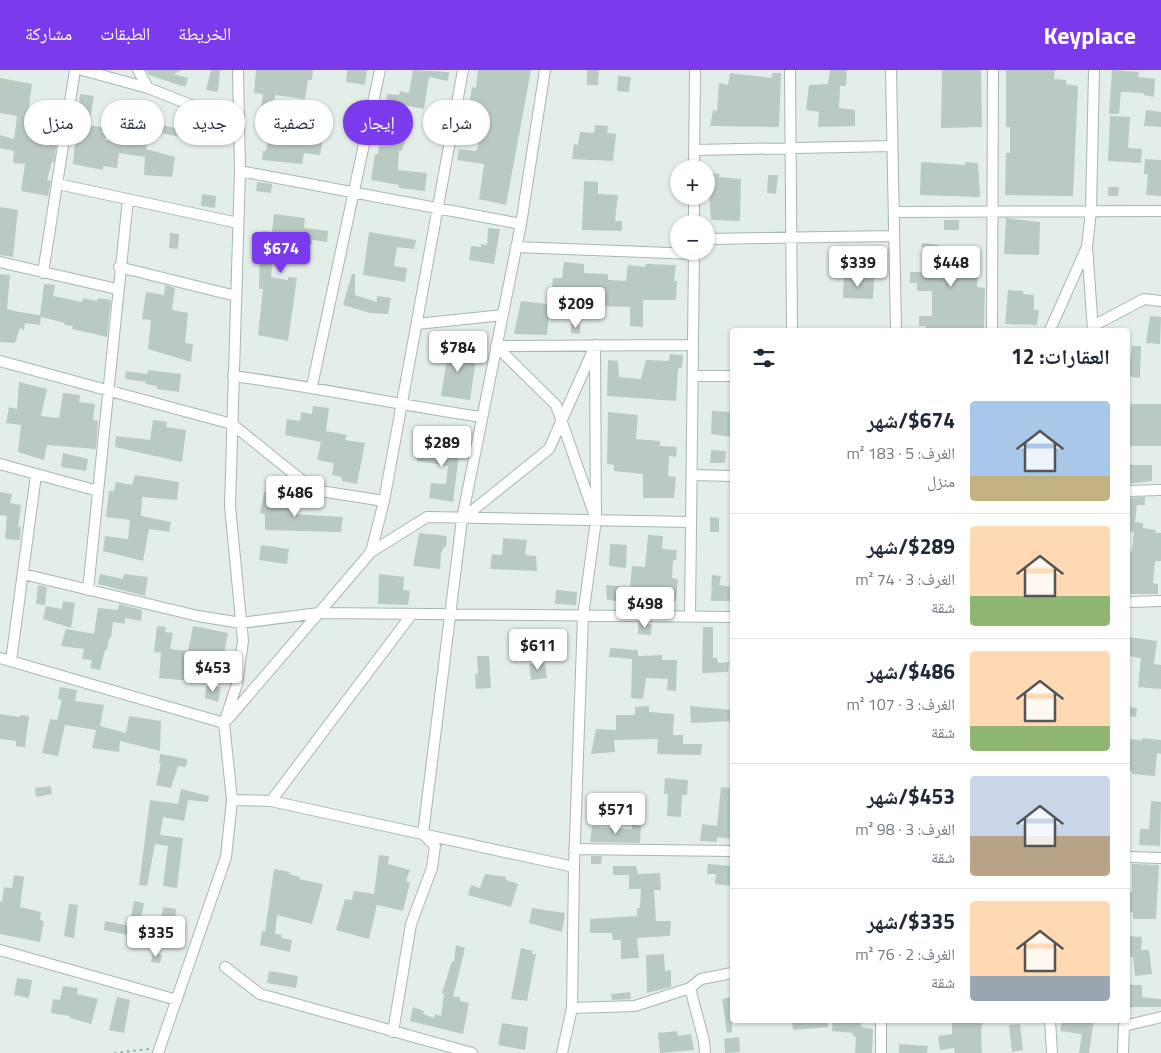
<!DOCTYPE html>
<html lang="ar">
<meta charset="utf-8">
<style>
:root{--surface:#fff;--page:#f2f2f3;--text:#1f2937;--muted:#747a83;--line:#e0e1e3;--accent:#7c3aed}
body{margin:0;font-family:"Titillium Web","Noto Naskh Arabic",sans-serif;background:var(--page);color:var(--text);direction:rtl;height:100vh;display:flex;flex-direction:column;font-size:19px;white-space:nowrap}
*{box-sizing:border-box;margin:0}
p{font-size:16px;color:var(--muted)}
.icon{flex:none;width:28px;height:28px;fill:none;stroke:currentColor;stroke-width:2;stroke-linecap:round;stroke-linejoin:round}
.map{position:relative;flex:1;overflow:hidden;direction:ltr}
.drawer{position:absolute;left:730px;top:258px;width:400px;height:695px;display:flex;flex-direction:column;background:var(--surface);border-radius:5px;box-shadow:0 1px 4px #0004;direction:rtl}
.drawer>*{flex:none}
.hud{position:absolute;left:15px;top:30px;width:475px;height:45px;direction:rtl;display:flex;gap:10px}
.buttons{position:absolute;left:670px;top:90px;display:grid;gap:10px}
.buttons a{display:grid;place-items:center;width:45px;height:45px;border-radius:50%;background:var(--surface);box-shadow:0 1px 4px #0004;font-size:25px}
.price{position:absolute;translate:-50% -42px;padding:0 11px;border-radius:5px;background:#fff;color:#222;font-size:16px;line-height:32px;filter:drop-shadow(0 1px 2px #0008)}
.price::after{content:'';position:absolute;left:50%;top:30px;width:15px;height:11px;margin-left:-8px;background:inherit;clip-path:polygon(0 0,100% 0,50% 100%)}
.price.current{background:var(--accent);color:#fff}
ul{padding:0;list-style:none}
li{display:flex;align-items:center;gap:15px;height:125px;padding:0 20px}
li+li{border-top:1px solid var(--line)}
li span{display:grid;place-items:center;flex:none;width:140px;height:100px;border-radius:5px;color:#555}
li>.icon{margin-inline-start:auto}
span .icon{width:60px;height:60px;fill:#fffc;stroke-width:1}
li b{font-size:21px}
h2{display:flex;justify-content:space-between;align-items:center;height:60px;padding:0 20px;font-size:21px}
.chip{padding:0 18px;border-radius:22px;background:var(--surface);box-shadow:0 1px 4px #0004;font-size:18px;line-height:45px}
.chip.current{background:var(--accent);color:#fff}
header{display:flex;align-items:center;gap:30px;box-sizing:border-box;height:70px;padding:0 25px;background:var(--accent);color:#fff}
header strong{font-size:24px}
nav{display:flex;gap:28px;margin-inline-start:auto;font-size:18px}
.map>svg:first-child{display:block}
.building{fill:#b9cac2}
.lines{fill:none;stroke-linecap:round;stroke-linejoin:round}
.minor-casing{stroke:#a6b7b0;stroke-width:12}
.path{stroke:#81b5a2;stroke-width:2;stroke-dasharray:2.5 4;stroke-linecap:butt}
.minor{stroke:#fff;stroke-width:10}
</style>
<header>
<strong>Keyplace</strong>
<nav><a>الخريطة</a><a>الطبقات</a><a>مشاركة</a></nav>
</header>
<div class="map">
<svg width="1161" height="983" viewBox="0 0 1161 983">
<rect width="100%" height="100%" fill="#e4eee9"/>
<path class="building" d="M146 0H181L174 4 188 8 186 16H182L149 5Z
M211 0H220L218 22 206 20Z
M256 0H313L312 10H308L305 29 275 25 270 53 259 51 263 24 254 23Z
M347 0H367L365 15 346 12Z
M413 0 449 2 448 11 429 7 424 39 386 32 387 24 399 25 400 21 409 23Z
M478 0H531L506 135 479 129 484 94 457 90 459 79 476 81 478 76 483 49H479V44L468 42 472 17 476 18Z
M587 0H599L598 15H587Z
M830 0H847L846 16H840L839 38 855 40V56L818 57 819 42 806 40 809 15 828 14Z
M942 0H981L982 57 941 58Z
M1006 0H1055L1054 9 1066 10V14L1078 16 1073 126 1005 125 1006 83H1010V57H1006Z
M1112 0 1139 2 1138 7 1155 9 1154 27 1144 25V23L1121 22 1119 44H1109Z
M730 3 772 8V3H781L779 57 710 56 713 40 717 41 719 13 728 15Z
M618 6 631 7 629 22 617 21Z
M0 8 32 14 28 44 53 48V42L61 43 54 92H52L47 110 51 111 48 126 21 121 25 94 13 93 14 81 0 78V65L14 69 17 46 0 43Z
M80 24 94 26 89 55 107 58 105 70 129 72 132 54 142 55V50L191 62 189 69 148 60 146 79 175 87 172 107 144 105 145 87 119 83 117 98 103 96V100L73 94Z
M1146 40 1161 42V57L1144 56Z
M1110 46 1130 47 1128 78 1142 79 1141 93 1108 91Z
M275 53 306 58 307 54 311 53 325 55 320 85 304 83 302 94 262 90 263 81H266L268 70 272 71Z
M595 55 608 56 607 63 616 64 613 91 572 89 574 74 578 75 580 62 594 63Z
M381 57 407 60 405 75H403L402 81 399 80 398 100 427 103 425 121 399 118V115L371 110 375 84H378Z
M1145 89 1161 90V126L1146 125 1148 104H1144Z
M921 92 965 95V92L978 93 980 127 920 125Z
M711 103 720 104 719 107 741 109 740 151 711 150 709 125Z
M768 105H778L776 124 767 123Z
M584 111 598 112V124L618 125 615 151H622V161L582 160Z
M257 112 272 114 271 123 256 121Z
M1108 117H1119L1118 126H1108Z
M202 124 216 126 215 138 201 136Z
M0 137 18 140 13 187 0 185Z
M274 144 305 148 304 158 328 161 327 172 312 170V175L291 173 289 188 273 187 271 207 288 210V207L297 208 288 271 258 265 263 219H259L260 184H259L262 161 272 162Z
M1006 148 1040 152 1039 185 1004 184Z
M944 150H959V160H944Z
M488 158 500 159 494 194 469 190 471 176 481 177V174L487 175Z
M369 162 416 170 414 179 397 177 394 196 407 198 405 212 363 205Z
M170 163 179 164 178 179 169 178Z
M922 173 939 175V178L980 179 977 217 985 218 984 260H926V256H919V246H932V221H917V213H910V202H922Z
M564 192 584 194V203L608 204V210L626 211 628 195 645 197 646 194 676 195 674 211H677L676 230H643V257L630 256V237L600 236 601 232 582 229 580 239 550 236 547 265 514 264 521 231 547 234V225L551 226 553 208H562Z
M0 204 10 205 7 239 19 242 40 245 44 214 55 215 53 226 82 232 83 228 97 231 98 228 111 230 107 267 72 259 73 256 64 255 65 253 41 247 40 255 25 253 24 260 20 258 15 273 0 272Z
M352 204H355V225L377 232V226L391 228 388 244 370 243 343 235Z
M844 207 874 208 873 229 843 228Z
M165 215 175 218 172 240 188 243 185 273 193 274 191 292 148 279 151 250 142 249 146 222 164 225Z
M1008 220 1023 221V224L1034 225V240H1039L1037 255 1005 254Z
M1150 246 1161 247 1160 274 1146 273Z
M571 254 580 255V264L571 263Z
M450 272 465 274 464 287 476 289 470 330 441 326Z
M1132 276H1141L1140 308 1128 306Z
M670 284 683 285 682 298H678L676 331 607 326 608 290 618 291 619 307 641 309 646 290 669 291Z
M148 300 181 304 179 322 157 319V316L145 314 146 312 125 309 126 301 147 304Z
M19 312 47 319 41 346 59 348 63 323 80 325 79 332 95 334 93 350 98 351 96 379 47 375 44 390 18 382 21 355 6 353 9 337 17 339Z
M1131 334H1161V376H1128V336H1131Z
M313 336 329 338 326 361 347 365 345 370 365 373 357 414 342 411V407L332 405 334 393 317 390 321 372 285 365 287 349 300 351 301 342 312 344Z
M712 341 732 342V367L711 364Z
M608 342 638 345 636 369 660 371V376L677 377 676 387 669 386 668 406 676 407 674 428H643V404L614 401V395L607 394Z
M153 350 167 352 166 357 186 360 182 392 115 377 116 366 150 370Z
M432 368 442 370V374L460 376 453 432 429 428 431 413 446 414 448 396 417 391 418 380 431 381Z
M711 380 726 381 725 393H710Z
M63 383 88 389 86 401 61 397Z
M1128 395H1152V411L1128 414Z
M135 405 179 412 177 430 142 427 141 446 171 452 169 462 149 459 143 491 103 481 105 466 128 469 130 450 106 447 109 421H114L116 412 132 415Z
M0 422 12 424 10 433 21 435 18 457H21L20 470 5 469 7 446 0 445Z
M264 422 275 424V428L283 429 282 437 292 438V444L343 447 341 462 265 460V444L260 443Z
M1145 427V435H1137L1135 452 1143 453V458L1156 460V463H1161V491H1155L1153 513 1158 514V524H1128V481H1132L1134 462 1128 461V428Z
M710 447 719 448V462H710Z
M419 463 447 466 446 477H444L441 483 440 499 413 496Z
M648 465 663 466 662 479 677 480 676 490H673L672 508 678 509 676 531H639V533L607 530 606 515 630 517 632 496 645 497Z
M503 468 527 470 525 485 536 486 537 501 490 499 492 484 502 485Z
M610 474 627 475 626 498 609 496Z
M261 475 289 479 287 494 259 490Z
M100 504 123 509 124 504 148 507 145 526 98 514Z
M379 504 404 507 403 520 410 521 408 535 378 534Z
M712 505 721 506 719 515 732 517V531H711Z
M38 515 47 517 45 535 36 534Z
M556 520 577 522 576 535 555 534Z
M63 531 75 533 71 558 43 549 46 536 62 539Z
M119 534 142 540 141 551 125 548V554L113 552 111 568H109L107 580H105L100 600 90 598 92 590 82 589 84 579 61 576 66 559 94 564 98 538 118 540Z
M638 553 652 554 651 565 638 564Z
M157 556 166 557 165 562 173 563 170 579 188 581 193 556 228 563 224 584 206 581 205 588 195 587 192 611 159 608 161 583 154 582Z
M703 557H713V588H717L718 593 729 592 728 602 702 603Z
M1128 567 1157 571 1154 594 1161 595V619L1138 617 1141 588 1128 586Z
M610 578 638 580V586L662 585V590H677L676 621 667 620 668 609 646 608 643 629 631 628 632 589 609 587Z
M477 586H489L491 618 476 619 475 604H478Z
M545 593 547 608 531 610 529 594Z
M206 616 221 617 218 632 205 628Z
M60 617 77 620 75 631 104 635 100 656 126 663 129 646 161 651 160 681 120 671 119 682 92 678 96 660 65 655 58 686 42 683 50 649 57 650 62 630 58 629Z
M649 636V642L674 644 673 665H683V674H702L701 685 657 684 658 669 614 670 615 682 591 684 596 659 616 660V645H635V637Z
M690 636 732 640V651L691 653Z
M1128 637 1137 638 1136 647 1128 646Z
M0 644 20 647V645L29 646 25 677 16 676V671L0 669Z
M1142 668 1161 670V684L1157 683 1155 706 1132 704V701H1128V669L1142 670Z
M160 684 187 689 186 697 178 696 171 718 156 715 161 693H159Z
M665 708 688 710 687 725H682L681 747 667 746 668 724H664Z
M51 716 52 724 36 727 35 718Z
M721 717 732 718V769L717 767V772L700 771 702 754 717 756Z
M181 719 209 726 208 732 188 730 184 751 163 747 160 765 183 768 177 818 163 816 168 776 155 774 147 816 139 815 150 730 178 734Z
M1151 731 1161 732 1160 776 1139 775 1140 759H1149Z
M632 755 641 756 640 773 590 772 592 757 632 759Z
M379 785 389 786 388 794 410 800 406 811 410 812 403 841 377 835 369 869 336 860 345 829 352 830 354 821 374 824Z
M591 786H602L601 794H591Z
M708 794 732 796V816L715 814 716 804H707Z
M1132 794 1159 795 1156 849H1133V842L1128 843V822H1132Z
M613 796H636L638 804 660 803 661 820H654L656 851H671L670 866 637 868 639 888 621 889V870H613L612 863H590V849L637 846V838H640L641 819H629V805H613Z
M274 799 290 802 289 804 300 807 299 809 323 814 312 854 277 845 275 864 282 865 281 868 292 870 290 882 260 875 262 861 265 862Z
M485 804 506 807V810L518 814 511 837 468 825 471 815 480 818Z
M14 805 24 807 20 837 41 842 40 850 44 851 40 872 0 864V831L2 832 4 817 12 818Z
M134 831 144 833 139 859 159 863 158 874 128 870V865L104 860 105 851 129 856Z
M69 834 78 835 74 868 64 866Z
M163 837 176 839 175 852 161 850Z
M532 838 565 843 562 862 529 853Z
M1128 866 1142 867 1141 880H1149L1152 904 1135 906 1133 887H1128Z
M456 875 465 878 453 927H460V931L469 933 463 964 410 951 413 937 424 941 423 944 434 948 435 944 441 946 444 924 442 923 452 891 454 892Z
M521 878 533 881 532 884H536L527 931 511 929Z
M153 883 162 885 160 893 151 892Z
M664 884 665 901 671 900V917L647 923 646 885Z
M269 901 298 906 296 918 267 913Z
M17 908 32 910 29 928 14 925Z
M1128 915H1142V927L1161 929V937H1128Z
M63 916 78 918 77 924 98 929 91 954 70 948V946L51 943 53 929 60 930Z
M630 922 631 929 612 930 611 924Z
M117 927 130 930 124 963 109 960Z
M732 927V962L727 963 722 929Z
M792 950H828V957L793 960Z
M833 950 862 951 861 957 873 959 872 983H855L856 967 853 966V963L832 961Z
M971 950H983L981 961 982 983H955L954 978 940 980 938 966 952 964V953H971Z
M1062 950H1094L1089 983H1079L1082 964 1060 961Z
M502 953 528 957 525 980 498 975Z
M1020 954 1023 980 1012 982 1009 955Z
M677 961 678 966 691 964 694 980 660 983 658 963Z
M739 967 740 982 725 983 724 969Z
M899 974 928 976 927 983H899Z"/>
<g class="lines">
<defs>
<path id="minor" d="M82 0 148 18 239 54
M138 0 148 18
M790 0 792 260
M891 0 896 260
M694 80 892 76
M694 99 695 0
M240 101 521 154
M58 114 238 153
M894 142 1161 141
M694 154V126
M706 169 894 166
M516 177 694 184
M0 192 117 219
M119 197 236 226
M43 203 75 0
M417 254 503 245
M1093 256 1144 229 1161 231
M992 260 993 0
M1050 260 1086 179
M1093 260 1087 177 1091 141 1094 0
M496 276 556 335 593 441
M496 276 693 275
M0 291 232 354 314 420 384 431
M233 306C317 317 399 335 482 347
M693 306H732
M312 316 380 0
M0 394 98 421
M693 405 732 406
M1128 421 1161 420
M462 449 549 379 594 278
M371 482 427 447 691 452
M23 504 198 546 241 553 319 543 732 547
M88 520 128 129
M1128 532 1161 531
M690 547 694 181
M0 588 224 653
M11 591 36 405
M228 649 371 482 384 431 463 0
M232 730 271 731 574 797
M271 731 412 544
M574 779 732 781
M1128 787 1161 788
M0 880 177 930
M225 897 260 924 472 983
M690 918 704 971 705 983
M572 938 635 936 690 918 701 909 732 903
M881 950V983
M1050 950 1052 983
M393 962 411 854 432 798 435 776 423 764 462 449 521 154 545 0
M158 983 226 787 232 730 224 653 237 614 243 571 230 436 240 101 238 0
M562 983 572 938 574 797 583 546 596 450 595 275
M1123 983 1124 956 1161 947"/>
</defs>
<use href="#minor" class="minor-casing"/>
<path class="path" d="M114 983 149 979"/>
<use href="#minor" class="minor"/>
</g>
</svg>
<div class="buttons">
<a>+</a>
<a>−</a>
</div>
<b class="price current" style="left:281px;top:204px">$674</b>
<b class="price" style="left:858px;top:218px">$339</b>
<b class="price" style="left:951px;top:218px">$448</b>
<b class="price" style="left:576px;top:259px">$209</b>
<b class="price" style="left:458px;top:303px">$784</b>
<b class="price" style="left:442px;top:398px">$289</b>
<b class="price" style="left:295px;top:448px">$486</b>
<b class="price" style="left:645px;top:559px">$498</b>
<b class="price" style="left:538px;top:601px">$611</b>
<b class="price" style="left:213px;top:623px">$453</b>
<b class="price" style="left:616px;top:765px">$571</b>
<b class="price" style="left:156px;top:888px">$335</b>
<div class="hud">
<a class="chip">شراء</a>
<a class="chip current">إيجار</a>
<a class="chip">تصفية</a>
<a class="chip">جديد</a>
<a class="chip">شقة</a>
<a class="chip">منزل</a>
</div>
<section class="drawer">
<h2>العقارات: 12<svg class="icon" aria-label="filters" viewBox="0 0 24 24"><path d="M4 7h16M4 17h16"/><circle cx="9" cy="7" r="2"/><circle cx="15" cy="17" r="2"/></svg></h2>
<ul>
<li><span style="background:linear-gradient(#a9c7e8 75%,#c2b280 0)"><svg class="icon" aria-label="home" viewBox="0 0 24 24"><path d="M3 11l9-7 9 7M6 9v11h12V9"/></svg></span><div><b>$674/شهر</b><p>الغرف: 5 · 183 m²</p><p>منزل</p></div></li>
<li><span style="background:linear-gradient(#ffd9b3 70%,#8fb573 0)"><svg class="icon" aria-label="home" viewBox="0 0 24 24"><path d="M3 11l9-7 9 7M6 9v11h12V9"/></svg></span><div><b>$289/شهر</b><p>الغرف: 3 · 74 m²</p><p>شقة</p></div></li>
<li><span style="background:linear-gradient(#ffd9b3 75%,#8fb573 0)"><svg class="icon" aria-label="home" viewBox="0 0 24 24"><path d="M3 11l9-7 9 7M6 9v11h12V9"/></svg></span><div><b>$486/شهر</b><p>الغرف: 3 · 107 m²</p><p>شقة</p></div></li>
<li><span style="background:linear-gradient(#c9d6e8 60%,#b9a48a 0)"><svg class="icon" aria-label="home" viewBox="0 0 24 24"><path d="M3 11l9-7 9 7M6 9v11h12V9"/></svg></span><div><b>$453/شهر</b><p>الغرف: 3 · 98 m²</p><p>شقة</p></div></li>
<li><span style="background:linear-gradient(#ffd9b3 75%,#9aa5b1 0)"><svg class="icon" aria-label="home" viewBox="0 0 24 24"><path d="M3 11l9-7 9 7M6 9v11h12V9"/></svg></span><div><b>$335/شهر</b><p>الغرف: 2 · 76 m²</p><p>شقة</p></div></li>
</ul>
</section>
</div>
